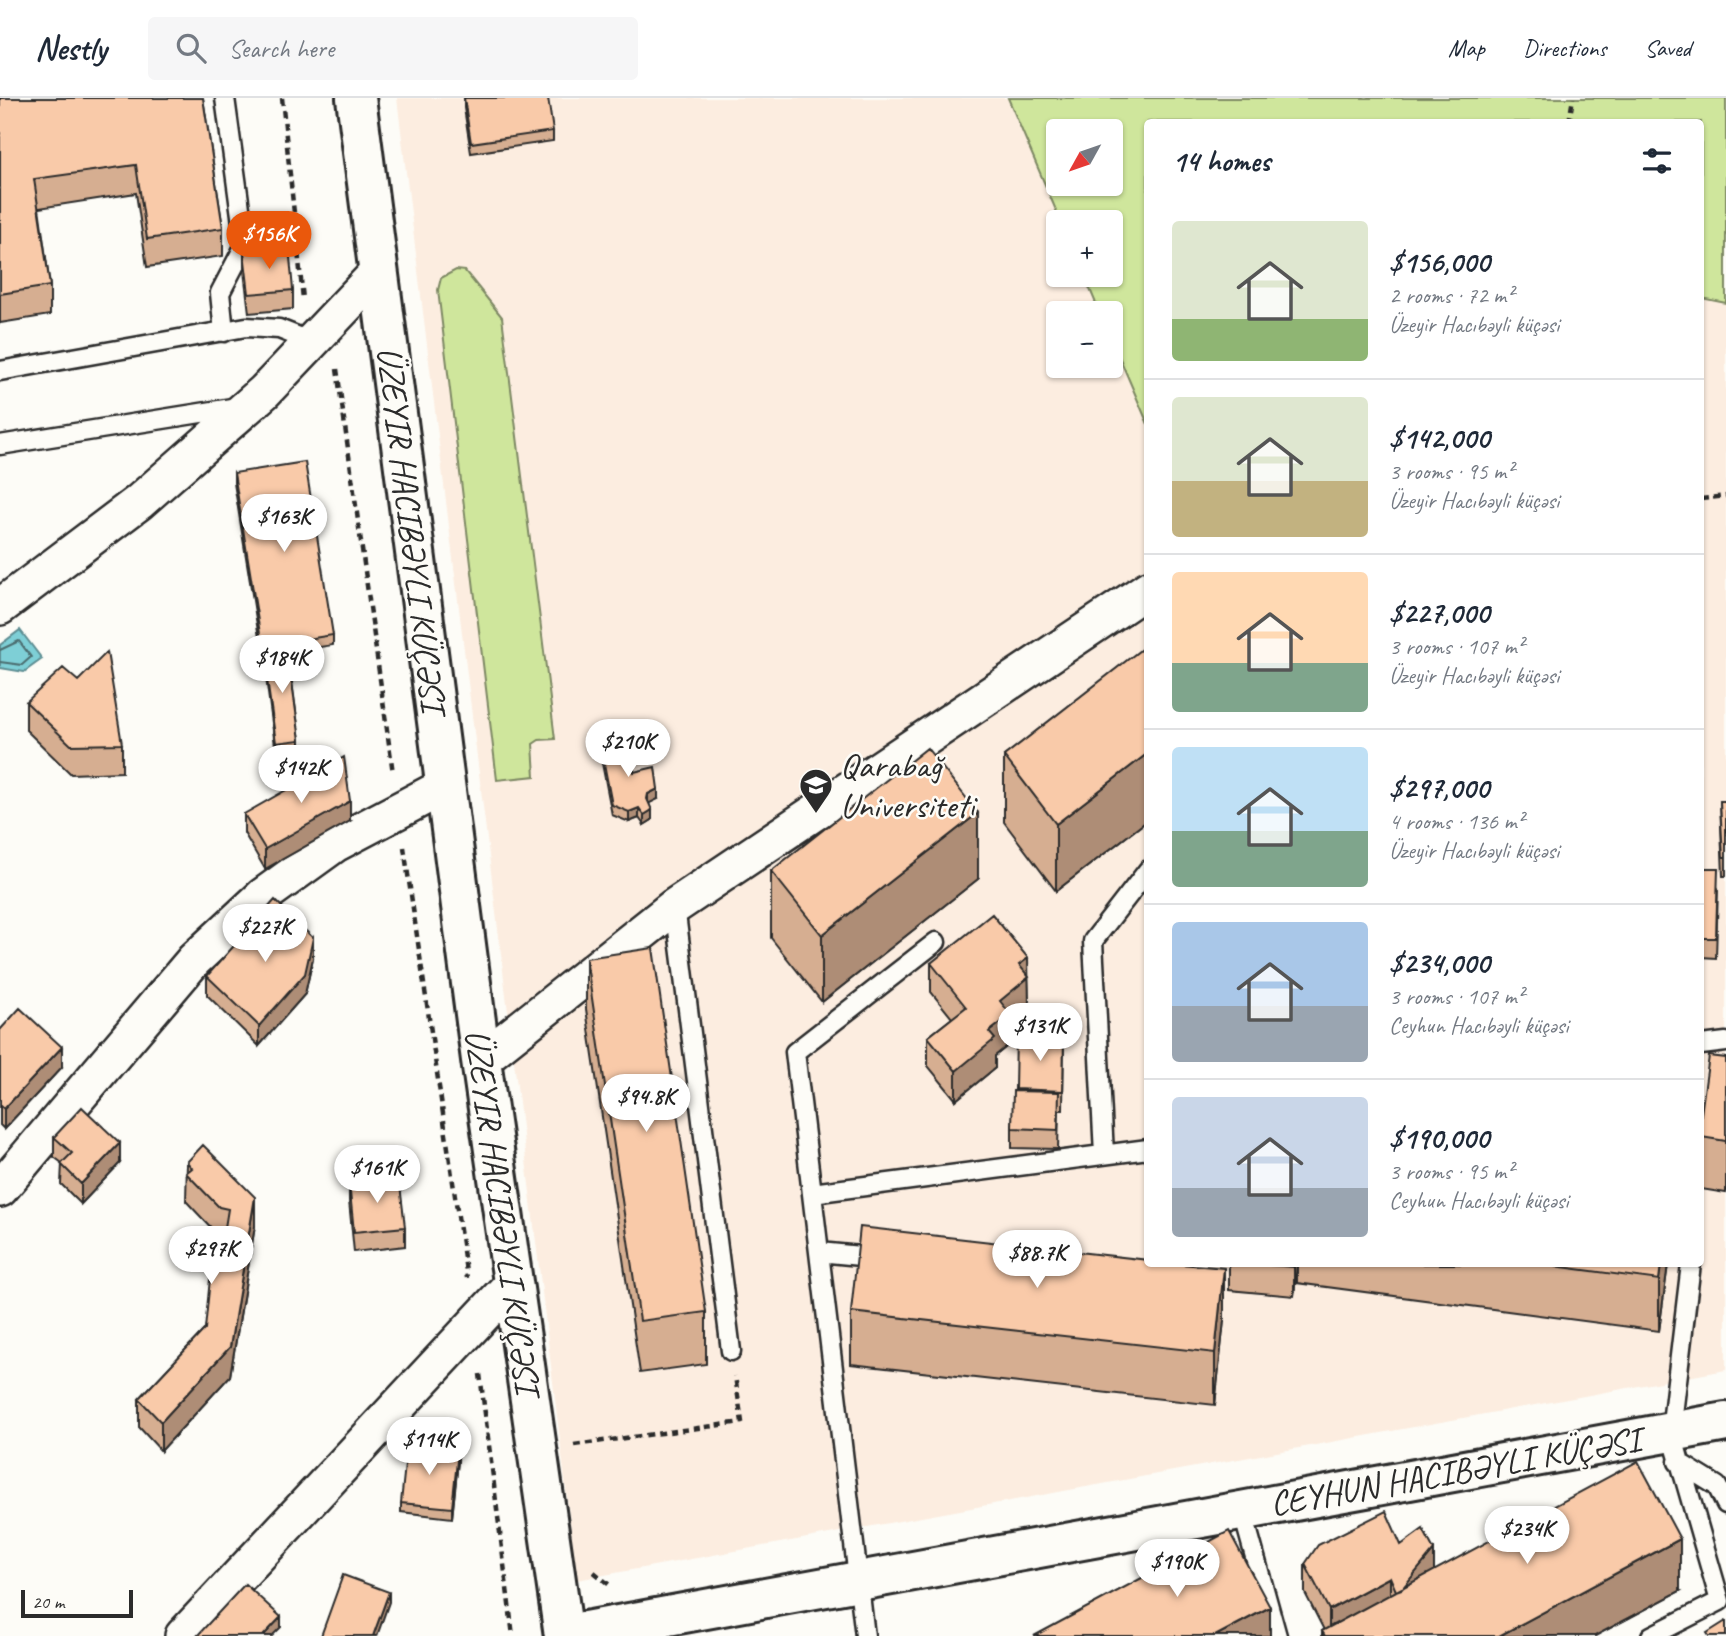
<!DOCTYPE html>
<meta charset="utf-8">
<style>
:root{--surface:#fff;--page:#f6f6f7;--text:#1f2937;--muted:#747a83;--line:#e0e1e3;--accent:#ea580c}
body{margin:0;font-family:Caveat,sans-serif;background:var(--page);color:var(--text);height:100vh;display:flex;flex-direction:column;font-size:26px;white-space:nowrap}
*{box-sizing:border-box;margin:0}
p{font-size:23px;color:var(--muted)}
.icon{flex:none;width:38px;height:38px;fill:none;stroke:currentColor;stroke-width:2;stroke-linecap:round;stroke-linejoin:round}
.map{position:relative;flex:1;overflow:hidden}
.sheet{position:absolute;left:1144px;top:21px;width:560px;height:1148px;display:flex;flex-direction:column;background:var(--surface);border-radius:7px;box-shadow:0 2px 5px #0004}
.sheet>*{flex:none}
.needle{width:46px;rotate:230deg}
.fabs{position:absolute;left:1046px;top:21px;display:grid;gap:14px}
.fabs a{display:grid;place-items:center;width:77px;height:77px;border-radius:7px;background:var(--surface);box-shadow:0 2px 5px #0004;font-size:35px}
.scale{position:absolute;left:21px;bottom:18px;width:112px;box-sizing:border-box;padding-left:7px;border:4px solid #2b2b2b;border-top:0;font-size:19px;line-height:24px;white-space:nowrap;color:#2b2b2b;-webkit-text-stroke:5px #fdfcf7;paint-order:stroke}
.price{position:absolute;translate:-50% -60px;padding:0 16px;border-radius:24px;background:#fff;color:#222;font-size:23px;line-height:46px;filter:drop-shadow(0 2px 4px #0008)}
.price::after{content:'';position:absolute;left:50%;top:42px;width:21px;height:16px;margin-left:-10px;background:inherit;clip-path:polygon(0 0,100% 0,50% 100%)}
.price.current{background:var(--accent);color:#fff}
ul{padding:0;list-style:none}
li{display:flex;align-items:center;gap:21px;height:175px;padding:0 28px}
li+li{border-top:2px solid var(--line)}
li span{display:grid;place-items:center;flex:none;width:196px;height:140px;border-radius:7px;color:#555}
li>.icon{margin-inline-start:auto}
span .icon{width:84px;height:84px;fill:#fffc;stroke-width:1}
li b{font-size:30px}
h2{display:flex;justify-content:space-between;align-items:center;height:84px;padding:0 28px;font-size:30px}
header{display:flex;align-items:center;gap:42px;box-sizing:border-box;height:98px;padding:0 35px;background:var(--surface);border-bottom:2px solid var(--line)}
header strong{font-size:33px}
nav{display:flex;gap:38px;margin-inline-start:auto;font-size:24px}
.search{width:490px;height:63px;background:var(--page);display:flex;align-items:center;gap:18px;box-sizing:border-box;padding:0 24px;border-radius:7px;color:var(--muted);font-size:26px}
.map>svg:first-child{display:block}
.built{fill:#fcede0;fill-rule:evenodd}
.green{fill:#cfe69c;stroke:#7d8864;stroke-width:2;fill-rule:evenodd}
.water{fill:#7ecfd6;stroke:#5d8d92;stroke-width:2}
.lines{fill:none;stroke-linecap:round;stroke-linejoin:round}
.shore{stroke:#4c6d6f;stroke-width:2}
.lane-casing{stroke:#2b2b2b;stroke-width:23}
.street-casing{stroke:#2b2b2b;stroke-width:40}
.secondary-casing{stroke:#2b2b2b;stroke-width:44}
.path{stroke:#2b2b2b;stroke-width:4.5;stroke-dasharray:7 5;stroke-linecap:butt}
.lane{stroke:#fdfcf7;stroke-width:18}
.street{stroke:#fdfcf7;stroke-width:35}
.secondary{stroke:#fdfcf7;stroke-width:38}
.wall{fill:#d6ae91;stroke:#2b2b2b;stroke-width:2}
.shaded-wall{fill:#ae8d76;stroke:#2b2b2b;stroke-width:2}
.building{fill:#f9caa9;stroke:#2b2b2b;stroke-width:2}
.labels{text-anchor:middle;stroke-width:5;stroke-linejoin:round;paint-order:stroke}
.street-label{font-size:35px;fill:#2b2b2b;stroke:#fdfcf7}
.poi-label{font-size:35px;fill:#2b2b2b;stroke:#fdfcf7;text-anchor:start}
</style>
<header>
<strong>Nestly</strong>
<div class="search"><svg class="icon" aria-label="search" viewBox="0 0 24 24"><circle cx="10" cy="10" r="6"/><path d="M15 15l6 6"/></svg>Search here</div>
<nav><a>Map</a><a>Directions</a><a>Saved</a></nav>
</header>
<div class="map">
<svg width="1726" height="1538" viewBox="0 0 1726 1538">
<rect width="100%" height="100%" fill="#fdfcf7"/>
<filter id="ink" filterUnits="userSpaceOnUse"><feTurbulence type="fractalNoise" baseFrequency=".0143" numOctaves="2"/><feDisplacementMap in="SourceGraphic" scale="14" xChannelSelector="R" yChannelSelector="G"/><feConvolveMatrix kernelMatrix="1 2 1 2 8 2 1 2 1" color-interpolation-filters="sRGB"/></filter>
<g filter="url(#ink)">
<path class="built" d="M397 0H1726V1272L577 1482ZM1148 24H1701V1166H1148ZM1059 33H1111V86H1059ZM1059 124H1111V177H1059ZM1059 215H1111V268H1059Z"/>
<path class="green" d="M1008 0H1726V205L1701 200V24H1148V326L1111 240V215H1100L1084 177H1111V124H1061ZM1059 33H1111V86H1059Z
M456 172 465 173 502 219 555 641 539 642 533 646 535 678 497 682 438 192 441 180Z"/>
<path class="water" d="M20 532 42 561 24 574 0 570V547Z"/>
<g class="lines">
<path class="shore" d="M0 552 19 543 31 559 22 567 0 564"/>
<defs>
<path id="lane" d="M224 234 220 195 245 147 225 0
M0 273 246 229 279 231 312 244
M0 347 238 309
M675 808 731 1253
M1701 947 1726 944
M1104 1056 1093 843 1148 772
M812 1095 1148 1051
M819 1154 881 1160
M1678 1364 1717 1388 1726 1406
M1242 1412 1277 1538
M865 1538 795 954 936 844
M1651 1538 1720 1503 1671 1333 1691 1166"/>
<path id="street" d="M0 509 139 404 264 294 378 174
M481 962 675 808 1148 491
M0 1091 194 862 263 798 335 746 445 688
M183 1538 513 1185"/>
<path id="secondary" d="M356 0 481 962 564 1538
M564 1537 1726 1324"/>
</defs>
<use href="#lane" class="lane-casing"/>
<use href="#street" class="street-casing"/>
<use href="#secondary" class="secondary-casing"/>
<path class="path" d="M282 0 303 201
M1569 24 1573 0
M337 271 393 675
M1701 401 1726 398
M404 749 467 1180
M480 1276 513 1538
M574 1347 742 1324 735 1278
M594 1474 612 1489"/>
<use href="#lane" class="lane"/>
<use href="#street" class="street"/>
<use href="#secondary" class="secondary"/>
</g>
<path class="wall" d="M0 0H203L223 130V158L147 169 136 95 39 110 50 188V217L0 225Z
M464 0 553 33V43L471 55 464 10Z
M244 154 293 192V211L249 215 244 173Z
M234 375 333 537V547L288 554 300 642V652L276 655 263 557 262 558 234 385Z
M1148 555V722L1056 793 1004 724V658Z
M26 604 122 646V674L71 676 26 632Z
M601 650 634 674 658 701 649 705 652 722 644 727 639 720 629 724 612 717 601 660Z
M1720 703H1726V778H1723Z
M244 716 350 723 265 771 244 735Z
M1701 770 1718 790 1716 860 1701 859Z
M771 773 978 781 822 904 771 840Z
M313 860 305 896 259 948 207 897V878Z
M586 860 706 1214V1266L640 1275 586 911Z
M931 865 1028 878 1029 908 1011 923V945L995 958V970L956 1002 928 968V939L952 920 931 894Z
M0 932 62 969 4 1031 0 1027Z
M1064 939 1063 1012H1059L1058 1051 1012 1050V1030L1015 991Z
M1726 960V1095L1701 1091V1016Z
M54 1039 120 1065 81 1106 61 1086 62 1065 54 1059Z
M187 1064 255 1128 230 1278 161 1353 139 1329V1301L205 1231 223 1139 219 1138 186 1103Z
M349 1084 405 1129V1148L354 1154 349 1103Z
M1229 1166H1668L1659 1233 1297 1185V1167L1294 1198 1229 1192Z
M851 1214 1224 1222 1215 1307 851 1266Z
M458 1363 452 1420 401 1414V1405Z
M1401 1447 1434 1473 1680 1493 1595 1538H1322V1533L1324 1532 1305 1495V1466Z"/>
<path class="shaded-wall" d="M1148 655V722L1056 793V726Z
M658 691V701L648 706V696Z
M350 703V723L265 771V751Z
M639 710V720L629 724V714Z
M652 712V722L644 727V717Z
M978 715V781L822 904V837Z
M313 840V860L305 896 259 948V928Z
M1028 860 1029 908 1011 923V945L995 958V970L956 1002V973L989 934 1000 903 1019 867Z
M62 949V969L4 1031V1011Z
M120 1045V1065L81 1106V1086Z
M255 1099V1128L230 1278 161 1353V1324L230 1249Z
M1294 1166H1297L1294 1198Z
M1661 1166H1668L1659 1233V1182Z
M1224 1170V1222L1215 1307V1255Z
M458 1353V1363L452 1420V1410Z
M1680 1441V1493L1595 1538H1499Z
M1434 1452V1481L1397 1496Z
M1390 1479V1508L1329 1538V1512Z
M389 1494V1504L377 1538H373Z
M1270 1509V1538H1215Z
M281 1519V1529L272 1538H263Z"/>
<path class="building" d="M0 0H203L223 130 147 141 136 67 34 81 50 188 0 196Z
M464 0H548L553 33 471 45Z
M289 149 293 192 249 196 244 154Z
M305 364 333 537 262 548 234 375Z
M1144 549 1148 555V655L1056 726 1004 658Z
M287 550 300 642 276 645 263 553Z
M107 554 122 646 71 647 26 604 63 570 78 583Z
M631 644 634 674 655 669 658 691 648 696 647 701 652 712 644 717 639 710 629 714 612 707 601 650Z
M927 650 978 715 822 837 771 773Z
M344 659 350 703 265 751 244 716Z
M1720 703H1726V759H1723Z
M1701 770H1718L1716 840H1701Z
M275 802 313 840 305 876 259 928 207 878Z
M992 816 1028 860 1019 867 1029 879 1000 903 1011 917 989 934 995 941 956 973 928 939 966 909 931 865Z
M653 850 706 1214 640 1223 586 860Z
M20 910 62 949 4 1011 0 1007V932Z
M1016 937 1064 939 1063 993 1015 991Z
M1709 958 1726 960V1043L1701 1039V1016Z
M1013 993 1059 994 1058 1032 1012 1030Z
M82 1009 120 1045 81 1086 61 1066 72 1055 54 1039Z
M203 1047 255 1099 230 1249 161 1324 139 1301 205 1231 214 1141 223 1142 228 1111 219 1109 186 1075 192 1070 187 1064Z
M399 1079 405 1129 354 1134 349 1084Z
M860 1129 1148 1162V1166H1182L1224 1170 1215 1255 851 1214Z
M1257 1166H1294V1169Z
M1539 1166H1661L1659 1182Z
M407 1347 458 1353 452 1410 401 1405Z
M1638 1363 1680 1441 1499 1538H1325L1322 1533Z
M1386 1413 1401 1447 1423 1431 1434 1452 1402 1491 1396 1493 1390 1479 1329 1512 1305 1466 1318 1447Z
M1229 1433 1270 1509 1215 1538H1034Z
M343 1477 389 1494 373 1538H321Z
M245 1486 281 1519 263 1538H197Z
M1726 1523V1538H1709L1707 1535Z"/>
</g>
<defs>
<symbol id="university-pin" viewBox="-11 -11 22 30"><path d="M0 17L-7.5 6A9.5 9.5 0 1 1 7.5 6Z" fill="#2b2b2b" stroke="#fdfcf7"/><path d="M0-5L7-2L0 1L-7-2ZM-4 1L0 2.5L4 1V4Q0 6-4 4Z" fill="#fff"/></symbol>
</defs>
<g fill-rule="evenodd">
<use href="#university-pin" x="797" y="668" width="38" height="52"/>
</g>
<g class="labels">
<g class="street-label">
<text transform="translate(412 431) rotate(83)" y="12">ÜZEYIR HACIBƏYLI KÜÇƏSI</text>
<text transform="translate(503 1113) rotate(82)" y="12">ÜZEYIR HACIBƏYLI KÜÇƏSI</text>
<text transform="translate(1455 1373) rotate(-10)" y="12">CEYHUN HACIBƏYLI KÜÇƏSI</text>
</g>
<g class="poi-label">
<text x="840" y="679">Qarabağ<tspan x="840" dy="40">Universiteti</tspan></text>
</g>
</g>
</svg>
<div class="fabs">
<a><svg class="needle" viewBox="-14 -14 28 28"><path d="M0-13l5 13h-10z" fill="#e53935"/><path d="M0 13l5-13h-10z" fill="#747a83"/></svg></a>
<a>+</a>
<a>−</a>
</div>
<div class="scale">20 m</div>
<b class="price current" style="left:269px;top:173px">$156K</b>
<b class="price" style="left:284px;top:456px">$163K</b>
<b class="price" style="left:282px;top:597px">$184K</b>
<b class="price" style="left:628px;top:681px">$210K</b>
<b class="price" style="left:301px;top:707px">$142K</b>
<b class="price" style="left:265px;top:866px">$227K</b>
<b class="price" style="left:1040px;top:965px">$131K</b>
<b class="price" style="left:646px;top:1036px">$94.8K</b>
<b class="price" style="left:377px;top:1107px">$161K</b>
<b class="price" style="left:211px;top:1188px">$297K</b>
<b class="price" style="left:1037px;top:1192px">$88.7K</b>
<b class="price" style="left:429px;top:1379px">$114K</b>
<b class="price" style="left:1527px;top:1468px">$234K</b>
<b class="price" style="left:1177px;top:1501px">$190K</b>
<section class="sheet">
<h2>14 homes<svg class="icon" aria-label="filters" viewBox="0 0 24 24"><path d="M4 7h16M4 17h16"/><circle cx="9" cy="7" r="2"/><circle cx="15" cy="17" r="2"/></svg></h2>
<ul>
<li><span style="background:linear-gradient(#dfe7d0 70%,#8fb573 0)"><svg class="icon" aria-label="home" viewBox="0 0 24 24"><path d="M3 11l9-7 9 7M6 9v11h12V9"/></svg></span><div><b>$156,000</b><p>2 rooms · 72 m²</p><p>Üzeyir Hacıbəyli küçəsi</p></div></li>
<li><span style="background:linear-gradient(#dfe7d0 60%,#c2b280 0)"><svg class="icon" aria-label="home" viewBox="0 0 24 24"><path d="M3 11l9-7 9 7M6 9v11h12V9"/></svg></span><div><b>$142,000</b><p>3 rooms · 95 m²</p><p>Üzeyir Hacıbəyli küçəsi</p></div></li>
<li><span style="background:linear-gradient(#ffd9b3 65%,#7fa58c 0)"><svg class="icon" aria-label="home" viewBox="0 0 24 24"><path d="M3 11l9-7 9 7M6 9v11h12V9"/></svg></span><div><b>$227,000</b><p>3 rooms · 107 m²</p><p>Üzeyir Hacıbəyli küçəsi</p></div></li>
<li><span style="background:linear-gradient(#bfe0f5 60%,#7fa58c 0)"><svg class="icon" aria-label="home" viewBox="0 0 24 24"><path d="M3 11l9-7 9 7M6 9v11h12V9"/></svg></span><div><b>$297,000</b><p>4 rooms · 136 m²</p><p>Üzeyir Hacıbəyli küçəsi</p></div></li>
<li><span style="background:linear-gradient(#a9c7e8 60%,#9aa5b1 0)"><svg class="icon" aria-label="home" viewBox="0 0 24 24"><path d="M3 11l9-7 9 7M6 9v11h12V9"/></svg></span><div><b>$234,000</b><p>3 rooms · 107 m²</p><p>Ceyhun Hacıbəyli küçəsi</p></div></li>
<li><span style="background:linear-gradient(#c9d6e8 65%,#9aa5b1 0)"><svg class="icon" aria-label="home" viewBox="0 0 24 24"><path d="M3 11l9-7 9 7M6 9v11h12V9"/></svg></span><div><b>$190,000</b><p>3 rooms · 95 m²</p><p>Ceyhun Hacıbəyli küçəsi</p></div></li>
</ul>
</section>
</div>
